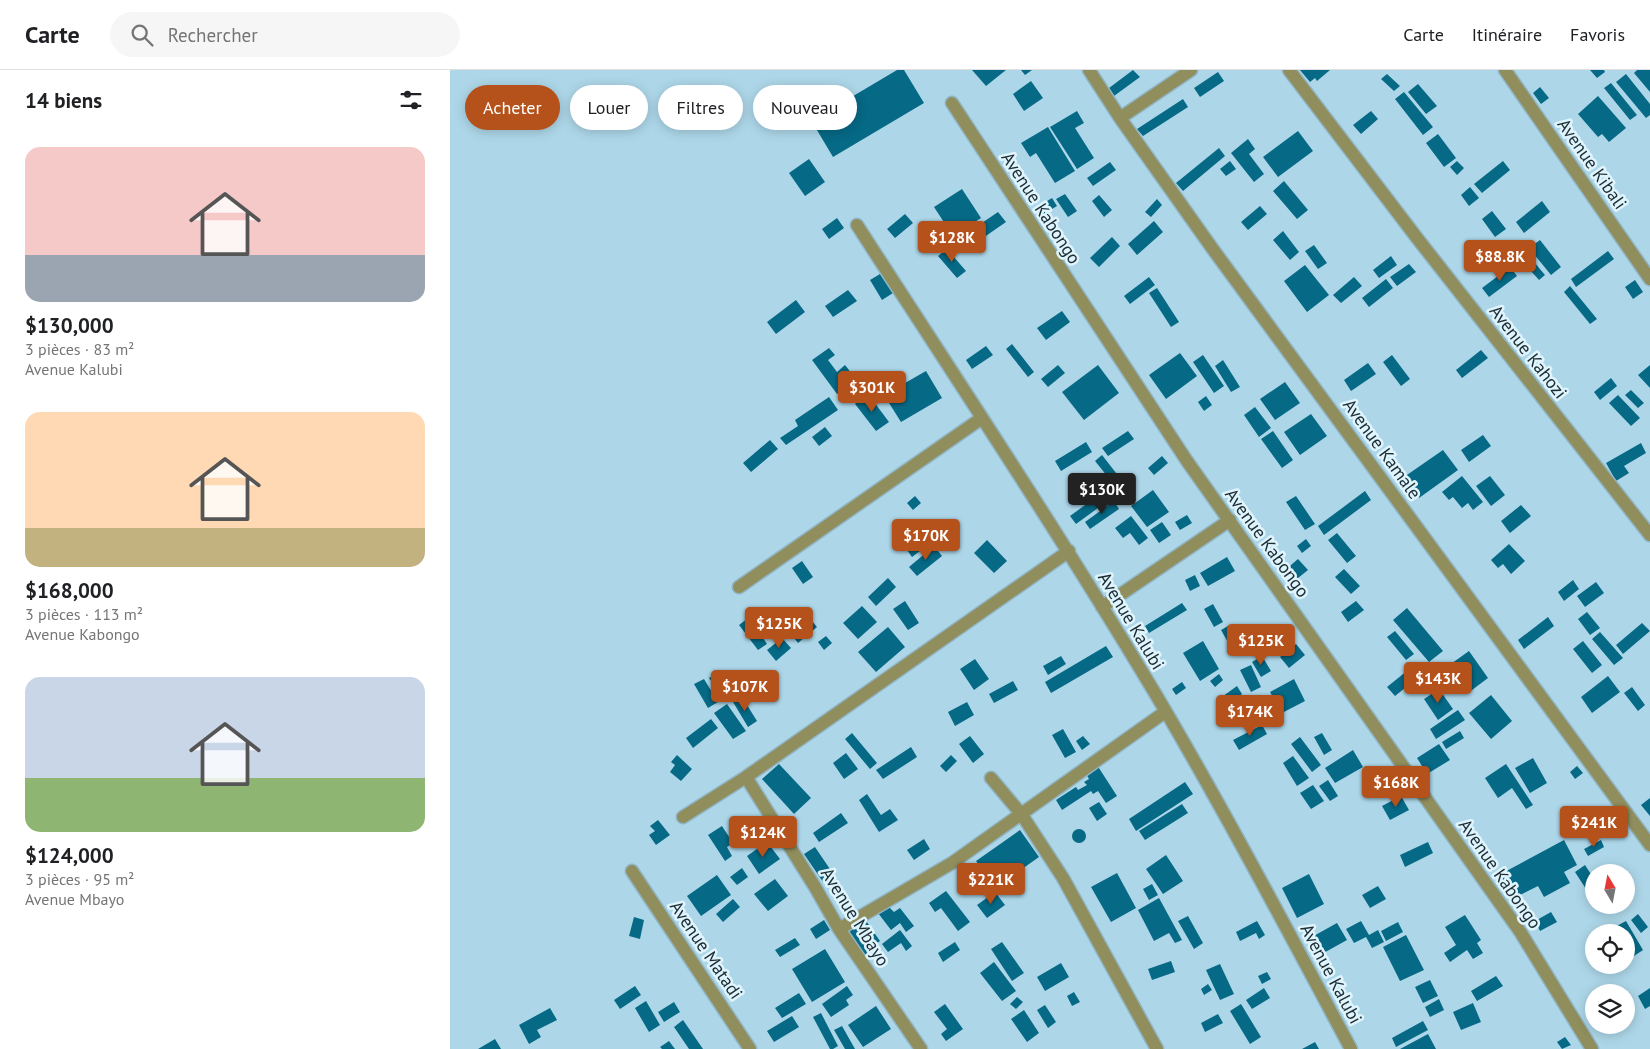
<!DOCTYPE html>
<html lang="fr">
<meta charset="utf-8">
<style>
:root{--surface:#fff;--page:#f6f6f6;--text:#202124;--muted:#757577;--line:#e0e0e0;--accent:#b5511b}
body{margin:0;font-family:"PT Sans",sans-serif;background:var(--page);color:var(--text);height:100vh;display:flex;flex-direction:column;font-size:19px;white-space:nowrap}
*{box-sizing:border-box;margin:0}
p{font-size:16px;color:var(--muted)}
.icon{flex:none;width:28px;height:28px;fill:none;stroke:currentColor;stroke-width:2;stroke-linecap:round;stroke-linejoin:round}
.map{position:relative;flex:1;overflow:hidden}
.drawer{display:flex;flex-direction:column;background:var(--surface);width:450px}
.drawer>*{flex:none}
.banner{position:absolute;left:15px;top:15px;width:475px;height:45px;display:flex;gap:10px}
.needle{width:32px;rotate:350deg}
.controls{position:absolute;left:1135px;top:794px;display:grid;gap:10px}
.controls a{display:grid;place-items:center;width:50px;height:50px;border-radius:50%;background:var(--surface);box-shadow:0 2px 12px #0003;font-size:25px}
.price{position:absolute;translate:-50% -42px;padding:0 11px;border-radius:5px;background:var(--accent);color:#fff;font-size:16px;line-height:32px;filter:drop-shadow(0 1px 2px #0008)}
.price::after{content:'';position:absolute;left:50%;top:30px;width:15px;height:11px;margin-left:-8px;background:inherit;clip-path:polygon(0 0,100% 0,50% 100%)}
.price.active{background:#222;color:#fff}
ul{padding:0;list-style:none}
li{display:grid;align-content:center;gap:10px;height:265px;padding:0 25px}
li span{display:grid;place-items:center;height:155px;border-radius:15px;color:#555}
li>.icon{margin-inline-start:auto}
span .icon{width:90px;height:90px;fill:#fffc;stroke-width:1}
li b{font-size:21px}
h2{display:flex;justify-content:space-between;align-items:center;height:60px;padding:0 25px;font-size:21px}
.chip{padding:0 18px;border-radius:22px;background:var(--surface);box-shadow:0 2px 12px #0003;font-size:18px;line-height:45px}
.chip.active{background:var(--accent);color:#fff}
header{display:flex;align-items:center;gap:30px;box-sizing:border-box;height:70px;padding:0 25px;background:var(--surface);border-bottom:1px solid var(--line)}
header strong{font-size:24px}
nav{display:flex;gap:28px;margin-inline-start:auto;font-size:18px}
.search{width:350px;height:45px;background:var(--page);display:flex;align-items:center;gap:12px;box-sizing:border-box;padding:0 18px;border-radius:28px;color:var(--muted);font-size:19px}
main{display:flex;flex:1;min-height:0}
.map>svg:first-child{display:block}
.building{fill:#066985}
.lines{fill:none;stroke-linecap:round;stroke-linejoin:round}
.minor-casing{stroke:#90b5c4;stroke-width:15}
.minor{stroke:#918e5d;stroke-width:12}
.labels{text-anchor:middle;stroke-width:5;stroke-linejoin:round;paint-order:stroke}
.street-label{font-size:18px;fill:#1b2c32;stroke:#dff4fd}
</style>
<header>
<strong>Carte</strong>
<div class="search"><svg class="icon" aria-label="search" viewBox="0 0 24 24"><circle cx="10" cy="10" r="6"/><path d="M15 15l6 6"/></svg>Rechercher</div>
<nav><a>Carte</a><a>Itinéraire</a><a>Favoris</a></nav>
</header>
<main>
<section class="drawer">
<h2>14 biens<svg class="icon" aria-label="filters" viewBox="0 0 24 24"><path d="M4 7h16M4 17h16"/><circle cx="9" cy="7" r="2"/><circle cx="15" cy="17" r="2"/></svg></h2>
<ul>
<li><span style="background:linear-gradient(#f6c9c9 70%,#9aa5b1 0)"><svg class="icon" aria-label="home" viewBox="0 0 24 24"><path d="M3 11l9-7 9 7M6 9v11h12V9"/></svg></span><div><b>$130,000</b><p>3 pièces · 83 m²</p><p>Avenue Kalubi</p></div></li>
<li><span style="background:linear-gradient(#ffd9b3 75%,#c2b280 0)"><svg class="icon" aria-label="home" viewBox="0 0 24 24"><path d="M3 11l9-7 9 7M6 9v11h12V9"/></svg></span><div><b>$168,000</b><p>3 pièces · 113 m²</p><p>Avenue Kabongo</p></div></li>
<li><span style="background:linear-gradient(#c9d6e8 65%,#8fb573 0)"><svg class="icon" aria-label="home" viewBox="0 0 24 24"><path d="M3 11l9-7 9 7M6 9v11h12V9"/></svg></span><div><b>$124,000</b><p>3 pièces · 95 m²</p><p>Avenue Mbayo</p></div></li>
</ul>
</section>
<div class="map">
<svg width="1200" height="979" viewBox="0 0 1200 979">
<rect width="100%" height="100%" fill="#add7e9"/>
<path class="building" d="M447 0H454L474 33 383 87 358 45 379 32 383 38Z
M522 0H556L536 16Z
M571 0H582L575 5Z
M683 0 690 7 664 26 659 18Z
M850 0H880L867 11 865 8 860 12Z
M1140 0H1154L1155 2 1147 8Z
M1187 0H1200V22L1184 3Z
M768 2 774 11 750 27 744 18Z
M937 4 950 16 944 21 931 9Z
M1176 4 1200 34V45L1196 48 1166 12Z
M581 11 593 28 574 41 563 24Z
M1161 13 1187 45 1180 50 1154 18Z
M968 14 987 36 976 44 958 22Z
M1090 17 1099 28 1091 34 1083 23Z
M954 22 983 57 973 65 945 29Z
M1148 26 1176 58 1159 72 1152 64 1148 67 1128 44Z
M733 29 738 37 693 66 687 59Z
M627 41 634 53 625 58 644 88 627 99 600 57Z
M921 41 928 49 911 64 903 55Z
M598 57 625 101 605 113 586 83 580 87 571 73Z
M848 61 863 81 828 107 813 87Z
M988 64 1006 88 994 97 976 73Z
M798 69 805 79 799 84 814 104 804 112 781 83Z
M769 78 775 86 733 121 726 113Z
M359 89 375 112 355 126 339 103Z
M780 91 786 99 776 106 770 99Z
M1007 91 1014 98 1007 105 1000 97Z
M1053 91 1060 100 1032 123 1024 114Z
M660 92 666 100 643 116 637 108Z
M834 111 858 140 847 149 823 121Z
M1020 117 1029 128 1019 136 1011 125Z
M512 119 531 148 503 166 484 137Z
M615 124 627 141 618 147 606 129Z
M649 125 662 140 654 147 642 131Z
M602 128 607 136 589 147 584 139Z
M707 129 712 135 701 147 695 142Z
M1092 131 1100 142 1074 163 1066 152Z
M810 136 817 144 798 160 791 152Z
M1042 141 1056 159 1045 167 1032 149Z
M548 142 556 152 530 170 523 159Z
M455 144 463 153 445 168 437 159Z
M387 148 394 158 379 169 372 159Z
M704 151 713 162 687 185 678 174Z
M833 161 849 182 840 190 823 170Z
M662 167 670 176 649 197 640 188Z
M1090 170 1111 197 1101 205 1079 178Z
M864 175 877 193 868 199 855 181Z
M497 179 516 201 507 208 488 186Z
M1158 181 1164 189 1126 217 1121 209Z
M941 186 947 195 929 208 923 200Z
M1079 186 1095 205 1089 210 1072 191Z
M959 194 966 202 947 216 940 207Z
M855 195 879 225 857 242 834 211Z
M1060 197 1067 206 1039 227 1032 218Z
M430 204 443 223 432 230 420 210Z
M699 207 705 215 680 234 674 226Z
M904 207 912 216 891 233 883 225Z
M936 209 943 218 919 237 912 228Z
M1185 210 1193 222 1183 229 1175 217Z
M1120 216 1147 249 1140 254 1114 222Z
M707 218 729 252 721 257 699 223Z
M398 220 407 231 383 247 375 236Z
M346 230 355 242 326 264 317 252Z
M612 241 620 252 596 270 587 258Z
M562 274 584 302 578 307 556 279Z
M536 276 543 285 522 299 516 290Z
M379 278 385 285 378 290 387 302 395 295 406 309 387 324 362 290Z
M1031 280 1038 288 1012 308 1006 300Z
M730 283 747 306 716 329 699 305Z
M753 285 774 316 764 323 743 292Z
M942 285 960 309 951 316 933 292Z
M773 290 790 317 781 322 765 296Z
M918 293 926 304 901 321 894 310Z
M608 295 615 303 598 317 591 309Z
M648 295 669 323 634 350 612 322Z
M1200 295V318L1188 305Z
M476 301 492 328 451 352 434 325Z
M1161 308 1167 316 1150 330 1144 322Z
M835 312 850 333 825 350 810 329Z
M1181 320 1194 333 1188 338 1175 325Z
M418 324 439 352 426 361 405 334Z
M1168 325 1190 348 1181 356 1159 333Z
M756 326 762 335 754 341 748 332Z
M379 327 388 340 336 375 330 368 348 356 345 350Z
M805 337 821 358 809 367 794 345Z
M861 344 877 366 850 385 834 362Z
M375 357 382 366 369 376 362 367Z
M678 361 684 369 658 386 652 378Z
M823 361 843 390 832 398 811 369Z
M1033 365 1041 376 1019 392 1011 380Z
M320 370 328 379 301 402 293 393Z
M636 372 642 382 611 401 605 391Z
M1191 373 1196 383 1174 396 1179 403 1166 411 1156 393Z
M993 380 1008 400 969 428 954 407Z
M652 385 677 417 670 422 645 391Z
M712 386 718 393 704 405 698 398Z
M1012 406 1033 432 1023 440 1018 433 1012 438 1003 427 999 430 992 422Z
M1040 406 1055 425 1041 436 1026 416Z
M703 420 719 442 697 457 681 436Z
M915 421 921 430 874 465 868 456Z
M653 422 659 430 626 454 620 446Z
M465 426 471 433 463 440 457 433Z
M846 426 865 454 855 460 836 432Z
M664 431 669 439 640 459 635 452Z
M1071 435 1081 446 1060 463 1051 451Z
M737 445 742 453 730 460 725 452Z
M681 446 698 468 689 475 680 463 673 468 665 458Z
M712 452 721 465 709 473 700 460Z
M472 458 482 472 462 487 452 473Z
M887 463 906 486 897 493 878 470Z
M856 469 861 476 852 483 847 476Z
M537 470 557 491 544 503 524 483Z
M1059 474 1075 491 1061 504 1053 494 1048 498 1041 490Z
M484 476 492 486 467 506 459 497Z
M777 487 785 501 758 516 750 503Z
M848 489 858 500 843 512 834 501Z
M352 491 363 507 353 514 342 498Z
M894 499 910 516 901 524 885 507Z
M745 505 750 516 740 521 735 510Z
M438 508 446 517 426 536 418 527Z
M1123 510 1129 519 1114 531 1108 522Z
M1146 512 1154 523 1135 537 1127 526Z
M455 531 469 553 458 560 443 539Z
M906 531 914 540 898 552 891 542Z
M732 533 737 540 699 563 695 556Z
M763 534 773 552 764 557 754 539Z
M412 536 427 552 408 569 393 553Z
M350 537 367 557 348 573 331 552Z
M957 538 993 581 979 592 943 550Z
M1137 542 1150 558 1140 565 1128 549Z
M302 545 317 565 313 568 317 574 308 580 289 555Z
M1098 547 1104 556 1074 579 1068 570Z
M1192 553 1200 561 1173 584 1166 575Z
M780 555 787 567 793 564 799 575 784 583 771 560Z
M438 557 455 577 426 602 408 582Z
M945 561 964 584 956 590 937 567Z
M1150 562 1173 588 1164 595 1142 569Z
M376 566 382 573 374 580 368 572Z
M332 568 341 578 326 591 317 580Z
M753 571 769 599 750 611 733 583Z
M1133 571 1152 595 1142 603 1123 579Z
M846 574 855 585 839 598 830 587Z
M656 576 663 587 601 623 595 612Z
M1019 581 1038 608 1018 623 998 596Z
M611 586 616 594 598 605 593 596Z
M812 586 821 601 811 607 802 592Z
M525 589 539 609 524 620 510 599Z
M801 595 811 617 801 622 790 600Z
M963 596 970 606 945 626 937 617Z
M270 601 285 623 274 630 259 608Z
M769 604 773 610 765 617 760 611Z
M1158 606 1170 622 1142 643 1131 627Z
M254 609 268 632 258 638 244 614Z
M844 609 855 631 832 643 820 622Z
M563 611 568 620 544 633 539 624Z
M732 612 736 618 726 625 722 619Z
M787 616 792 624 775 637 769 629Z
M1182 617 1195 635 1188 641 1174 623Z
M989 619 1003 639 988 650 974 629Z
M1041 625 1062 651 1041 669 1019 643Z
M292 627 307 651 298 657 283 632Z
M817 627 823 644 813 647 807 630Z
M517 632 524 645 505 656 498 642Z
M277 634 296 661 283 669 264 643Z
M1008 640 1015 650 986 669 980 659Z
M261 649 268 658 243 678 236 668Z
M812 655 817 664 789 680 783 670Z
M613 659 626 682 615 688 602 665Z
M1010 661 1014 668 996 679 992 672Z
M402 663 427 693 420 699 395 669Z
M872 663 882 680 874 685 864 667Z
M520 666 534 684 523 693 509 674Z
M633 666 640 674 632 680 626 671Z
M850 667 871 695 862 702 841 674Z
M989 674 1000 690 977 704 967 688Z
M461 677 467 687 433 709 426 700Z
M903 680 913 697 885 713 875 698Z
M396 683 408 699 394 709 383 693Z
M227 685 242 699 231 711 220 702 225 695 221 692Z
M501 685 507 691 496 702 490 696Z
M843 686 859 708 847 716 833 693Z
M1083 688 1097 713 1080 723 1065 698Z
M329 694 361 728 344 744 312 709Z
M1056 694 1083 735 1076 739 1062 718 1048 728 1035 708Z
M647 695 667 726 656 733 648 721 643 724 641 721 612 740 606 730 626 717 628 720 637 715 634 712 639 709 635 702Z
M1127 696 1133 703 1125 709 1120 702Z
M878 710 888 726 880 731 869 716Z
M735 712 743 724 686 761 679 749Z
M863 715 874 731 861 739 850 723Z
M417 724 431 745 440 739 448 750 429 762 409 730Z
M951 726 959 740 940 750 932 736Z
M1200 728V746L1191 735Z
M649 732 657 744 647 751 639 738Z
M732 734 738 743 695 770 689 761Z
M391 743 398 753 369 772 363 763Z
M208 750 220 765 206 775 199 765 205 761 200 756Z
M272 756 283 773 277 777 282 786 275 791 258 765Z
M622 766a7 7 0 1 1 14 0a7 7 0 1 1-14 0Z
M570 760 589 787 545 818 526 791Z
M474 769 480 779 464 790 457 780Z
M1114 770 1127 795 1114 802 1120 813 1094 827 1088 816 1062 829 1049 805Z
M1151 770 1154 777 1138 786 1134 779Z
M317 772 330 789 309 804 297 786Z
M978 772 983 783 955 797 950 785Z
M365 777 384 805 373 812 354 784Z
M716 785 733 811 713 824 696 799Z
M1135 795 1144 809V815L1136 819 1125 802Z
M1157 797 1160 802H1149Z
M292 798 298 807 287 815 280 807Z
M667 803 686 838 661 852 641 817Z
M859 804 874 834 847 848 832 818Z
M267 805 281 825 251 846 237 826Z
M325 809 338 826 318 841 304 824Z
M702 814 708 825 699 830 693 819Z
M928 816 936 829 920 838 912 825Z
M496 821 520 852 508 861 491 838 485 842 479 833Z
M545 822 555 835 537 848 527 835Z
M709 828 732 870 725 873 719 863 704 871 688 840Z
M283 829 290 837 273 852 266 844Z
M438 836 444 842 450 838 464 856 456 862 450 853 441 860 428 843Z
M1101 842 1107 852 1090 861 1085 851Z
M1188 844 1198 857 1191 863 1181 850Z
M1015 845 1031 870 1027 873 1033 883 1023 889 1017 880 1000 892 994 883 1006 875 995 857Z
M738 846 753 873 744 879 728 851Z
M184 847 194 850 190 869 179 866Z
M414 848 430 871 423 876 428 884 418 890 397 860Z
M374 850 380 860 366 869 360 859Z
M807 851 815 865 809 869 806 863 790 871 786 862Z
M911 851 919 865 928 860 934 872 922 878 916 867 904 873 896 859Z
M1176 851 1193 880 1184 886 1179 876 1176 878V862H1165L1163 858Z
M948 852 953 862 936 871 931 861Z
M887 853 897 870 870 885 860 868Z
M450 860 462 876 456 881 451 873 438 882 432 874Z
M956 865 974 900 950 911 933 877Z
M345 868 350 875 330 887 325 880Z
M505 872 510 880 493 892 488 883Z
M552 872 574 903 562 911 541 879Z
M375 879 395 912 362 932 342 899Z
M721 891 725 902 702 910 698 899Z
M544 892 566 921 552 931 530 903Z
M611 893 619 907 595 921 587 907Z
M770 894 784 924 770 930 756 900Z
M817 902 821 909 812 914 808 906Z
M1046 906 1053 916 1027 931 1021 921Z
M980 910 988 926 973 933 965 917Z
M758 914 762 920 754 925 751 919Z
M185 916 191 925 170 939 164 930Z
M397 916 403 925 396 930 399 935 381 947 372 934Z
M814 918 820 928 802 939 796 930Z
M1200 918V936L1195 939 1188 926Z
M624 922 630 932 622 936 617 926Z
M349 923 356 934 332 948 325 938Z
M567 927 573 932 566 939 560 934Z
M989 929 994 940 980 947 975 937Z
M196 931 210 955 199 962 185 938Z
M224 932 230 942 214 952 208 942Z
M1023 933 1031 952 1011 960 1003 942Z
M495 934 513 959 496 971 491 964 497 959 484 942Z
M791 934 811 967 800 974 780 941Z
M595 935 606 952 598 958 587 940Z
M426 936 441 959 413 977 398 955Z
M100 938 107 950 87 960 91 967 79 974 69 955Z
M574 940 589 963 577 972 561 949Z
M371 943 388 976 383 979H380L363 947Z
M768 944 773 953 755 962 751 953Z
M342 946 349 957 324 972 317 961Z
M233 950 253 979H239L224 957Z
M973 951 978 960 946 977 942 968Z
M392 956 405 979H395L384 960Z
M978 964 986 979H950Z
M1115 967 1121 975 1112 979 1107 972Z
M45 969 51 979H28Z
M219 971 225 979H212L210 977Z
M865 972 869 979H852Z"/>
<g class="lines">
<defs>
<path id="minor" d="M639 0 670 48 762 178 1200 775
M839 0 967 168 1200 465
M1055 0 1200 209
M502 33 737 391 1071 863 1142 979
M670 48 741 0
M407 155C511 316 617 475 715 640 780 751 840 865 901 979
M289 517 532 348
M652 537 780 450
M296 707 365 817 389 859 471 979
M541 708 572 745 613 808 707 979
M233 747 296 707 619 481
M182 801 300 979
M389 859 502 793 715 642"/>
</defs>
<use href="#minor" class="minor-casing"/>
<use href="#minor" class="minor"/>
</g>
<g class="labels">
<g class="street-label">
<text transform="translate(1142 94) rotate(55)" y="6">Avenue Kibali</text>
<text transform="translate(591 138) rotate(57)" y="6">Avenue Kabongo</text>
<text transform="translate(1078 282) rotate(52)" y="6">Avenue Kahozi</text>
<text transform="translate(932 379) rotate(54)" y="6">Avenue Kamale</text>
<text transform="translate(817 473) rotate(54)" y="6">Avenue Kabongo</text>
<text transform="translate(681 551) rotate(59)" y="6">Avenue Kalubi</text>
<text transform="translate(1050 804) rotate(55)" y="6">Avenue Kabongo</text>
<text transform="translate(405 847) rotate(58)" y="6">Avenue Mbayo</text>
<text transform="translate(256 880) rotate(56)" y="6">Avenue Matadi</text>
<text transform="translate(881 904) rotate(62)" y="6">Avenue Kalubi</text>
</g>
</g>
</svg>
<div class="controls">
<a><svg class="needle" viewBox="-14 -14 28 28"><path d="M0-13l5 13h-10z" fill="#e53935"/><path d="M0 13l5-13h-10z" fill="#757577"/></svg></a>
<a><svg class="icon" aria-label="locate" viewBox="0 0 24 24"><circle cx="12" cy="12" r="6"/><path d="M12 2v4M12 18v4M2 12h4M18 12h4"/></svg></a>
<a><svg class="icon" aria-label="layers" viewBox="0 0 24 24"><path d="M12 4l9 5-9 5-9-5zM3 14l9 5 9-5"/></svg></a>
</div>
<b class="price" style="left:502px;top:193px">$128K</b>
<b class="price" style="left:1050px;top:212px">$88.8K</b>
<b class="price" style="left:422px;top:343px">$301K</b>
<b class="price active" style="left:652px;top:445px">$130K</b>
<b class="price" style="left:476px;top:491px">$170K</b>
<b class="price" style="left:329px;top:579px">$125K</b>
<b class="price" style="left:811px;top:596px">$125K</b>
<b class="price" style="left:988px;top:634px">$143K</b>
<b class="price" style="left:295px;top:642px">$107K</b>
<b class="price" style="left:800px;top:667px">$174K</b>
<b class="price" style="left:946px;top:738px">$168K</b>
<b class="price" style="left:1144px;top:778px">$241K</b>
<b class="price" style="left:313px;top:788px">$124K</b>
<b class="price" style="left:541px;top:835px">$221K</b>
<div class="banner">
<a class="chip active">Acheter</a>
<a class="chip">Louer</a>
<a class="chip">Filtres</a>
<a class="chip">Nouveau</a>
</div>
</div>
</main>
